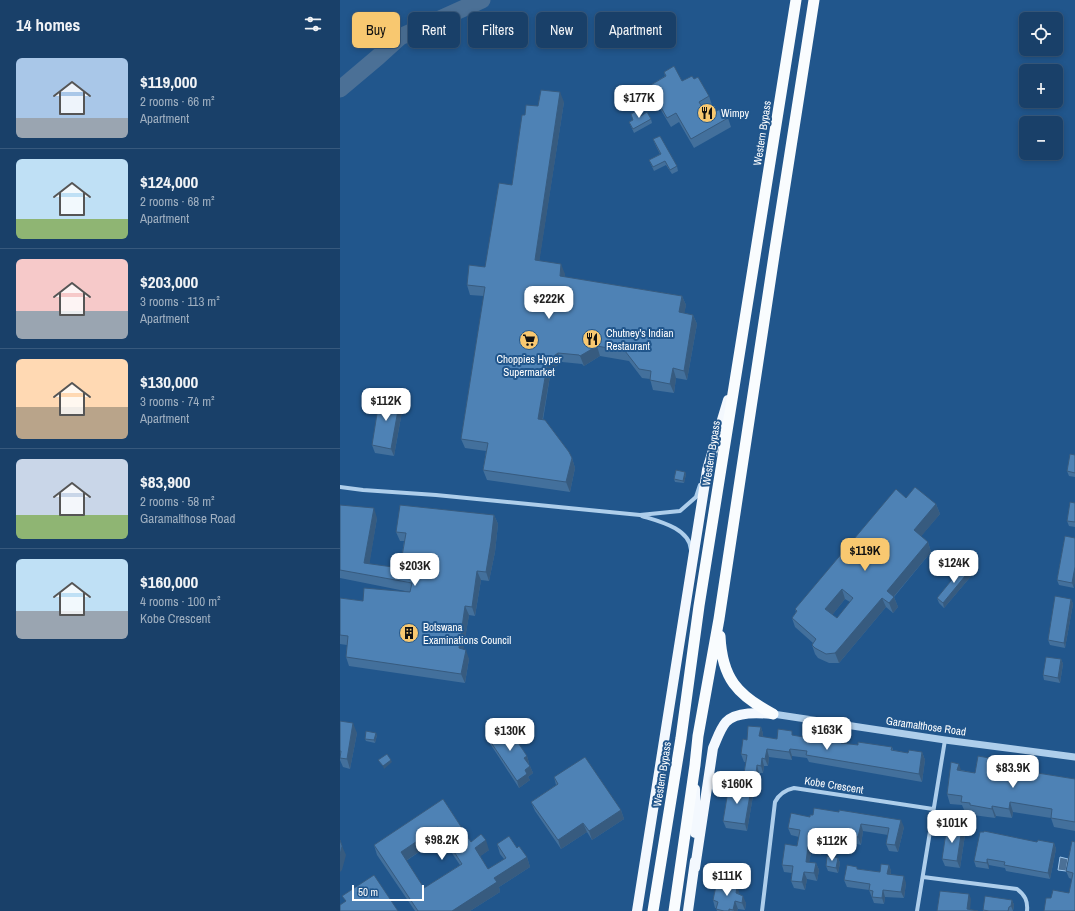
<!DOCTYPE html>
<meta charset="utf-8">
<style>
:root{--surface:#194069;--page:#22476f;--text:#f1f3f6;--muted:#9fafc0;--line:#37597d;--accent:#f8c870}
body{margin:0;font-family:"Archivo Narrow",sans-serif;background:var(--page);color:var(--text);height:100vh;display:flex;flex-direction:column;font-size:15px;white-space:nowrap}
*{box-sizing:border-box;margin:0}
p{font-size:13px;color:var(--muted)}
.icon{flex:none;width:22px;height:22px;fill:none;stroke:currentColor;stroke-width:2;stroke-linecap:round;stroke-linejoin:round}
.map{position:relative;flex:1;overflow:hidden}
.details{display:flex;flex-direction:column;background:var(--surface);width:340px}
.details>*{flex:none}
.top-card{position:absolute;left:12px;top:12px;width:380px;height:36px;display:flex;gap:8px}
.fabs{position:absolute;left:679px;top:12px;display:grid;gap:8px}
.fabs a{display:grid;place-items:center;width:44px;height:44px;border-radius:6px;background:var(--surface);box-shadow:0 2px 6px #0003,0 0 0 1px var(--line);font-size:20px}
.scale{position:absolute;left:12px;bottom:10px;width:72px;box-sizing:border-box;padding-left:4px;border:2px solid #fff;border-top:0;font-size:11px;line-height:14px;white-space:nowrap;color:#fff;-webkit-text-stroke:3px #21568c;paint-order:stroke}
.price{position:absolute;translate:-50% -34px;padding:0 9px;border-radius:8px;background:#fff;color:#222;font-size:13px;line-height:26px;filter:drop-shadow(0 1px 2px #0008)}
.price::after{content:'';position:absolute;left:50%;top:24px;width:12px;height:9px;margin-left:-6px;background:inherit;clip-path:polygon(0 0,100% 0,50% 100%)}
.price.active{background:var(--accent);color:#111}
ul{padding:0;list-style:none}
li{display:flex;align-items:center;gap:12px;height:100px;padding:0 16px}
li+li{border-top:1px solid var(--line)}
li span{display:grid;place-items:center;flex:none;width:112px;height:80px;border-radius:6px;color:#555}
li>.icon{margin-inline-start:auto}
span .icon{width:48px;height:48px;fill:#fffc;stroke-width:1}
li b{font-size:17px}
h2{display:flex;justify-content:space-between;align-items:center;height:48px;padding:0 16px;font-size:17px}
.chip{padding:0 14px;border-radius:6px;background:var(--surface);box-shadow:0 2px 6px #0003,0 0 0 1px var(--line);font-size:14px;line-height:36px}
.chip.active{background:var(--accent);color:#111}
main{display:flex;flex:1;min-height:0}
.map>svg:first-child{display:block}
.water{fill:#4b7096;stroke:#a2c9ed}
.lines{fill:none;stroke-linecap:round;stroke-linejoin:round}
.river{stroke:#4b7096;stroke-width:17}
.minor{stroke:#aeceeb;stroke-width:4}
.tertiary{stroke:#aeceeb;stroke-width:7}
.primary{stroke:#f3f8fe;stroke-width:10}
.trunk{stroke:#f9fcfe;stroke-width:11}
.wall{fill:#43709c;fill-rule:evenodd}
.shaded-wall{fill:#375b7f}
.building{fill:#4e82b5;stroke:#375b7f;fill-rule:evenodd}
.labels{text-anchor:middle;stroke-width:4;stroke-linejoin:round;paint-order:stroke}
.poi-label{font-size:11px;fill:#fff;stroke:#21568c;text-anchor:start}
.street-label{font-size:11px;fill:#fff;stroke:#21568c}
</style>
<main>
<section class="details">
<h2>14 homes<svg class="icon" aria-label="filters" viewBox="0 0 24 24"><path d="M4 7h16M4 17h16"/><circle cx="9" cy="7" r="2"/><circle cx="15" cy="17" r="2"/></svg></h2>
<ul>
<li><span style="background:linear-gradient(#a9c7e8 75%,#9aa5b1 0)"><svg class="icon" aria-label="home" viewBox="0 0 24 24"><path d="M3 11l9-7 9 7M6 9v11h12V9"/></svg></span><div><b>$119,000</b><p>2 rooms · 66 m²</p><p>Apartment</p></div></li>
<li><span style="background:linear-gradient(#bfe0f5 75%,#8fb573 0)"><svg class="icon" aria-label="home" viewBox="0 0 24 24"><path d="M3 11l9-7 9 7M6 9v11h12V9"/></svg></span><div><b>$124,000</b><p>2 rooms · 68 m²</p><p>Apartment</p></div></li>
<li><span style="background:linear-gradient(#f6c9c9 65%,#9aa5b1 0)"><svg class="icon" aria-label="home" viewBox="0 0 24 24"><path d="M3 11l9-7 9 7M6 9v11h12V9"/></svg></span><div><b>$203,000</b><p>3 rooms · 113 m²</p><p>Apartment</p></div></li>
<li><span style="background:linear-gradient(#ffd9b3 60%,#b9a48a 0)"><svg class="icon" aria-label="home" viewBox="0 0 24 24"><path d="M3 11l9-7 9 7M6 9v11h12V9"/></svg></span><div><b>$130,000</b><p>3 rooms · 74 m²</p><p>Apartment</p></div></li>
<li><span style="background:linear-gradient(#c9d6e8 70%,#8fb573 0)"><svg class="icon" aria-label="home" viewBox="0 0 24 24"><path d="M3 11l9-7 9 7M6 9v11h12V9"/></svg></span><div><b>$83,900</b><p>2 rooms · 58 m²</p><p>Garamalthose Road</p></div></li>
<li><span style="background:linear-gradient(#bfe0f5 65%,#9aa5b1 0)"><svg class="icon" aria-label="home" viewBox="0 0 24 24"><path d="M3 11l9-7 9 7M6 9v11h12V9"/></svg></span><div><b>$160,000</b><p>4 rooms · 100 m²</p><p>Kobe Crescent</p></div></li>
</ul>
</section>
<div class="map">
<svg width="735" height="911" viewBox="0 0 735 911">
<rect width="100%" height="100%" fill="#21568c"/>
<path class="water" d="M720 857 728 859 726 871 718 870Z"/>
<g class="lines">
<path class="river" d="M0 89 38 57 60 37 142 0"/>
<path class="minor" d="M0 487 23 490 96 495 300 515 340 511 356 497 360 485
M302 516C318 521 350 528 351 550
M583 877 677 889C685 895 688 901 687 911
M422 911 435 802C439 794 445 790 454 788L593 809
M577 911 605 740"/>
<path class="tertiary" d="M433 714 605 740 735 757"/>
<path class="primary" d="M355 833V789
M355 868 373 748C377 739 380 729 386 722 397 711 420 713 433 714
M297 911 367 470 388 400
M348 911 355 861"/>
<path class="trunk" d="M380 636C382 678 397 695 433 714
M313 911 341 738 359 606 456 0
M334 911 355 765 358 736 379 619 435 249 474 0"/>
</g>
<path class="wall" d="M324 72 342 81 354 79 369 96 372 105 364 110 368 116 388 118 391 127 354 148 339 122 331 127 312 95 309 86 325 76Z
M224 102 199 261 225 274 224 277 342 296 346 305 344 313 353 315 357 324 347 380 336 378 334 393 313 390 310 379 302 378 289 361 260 356 244 366 242 364 222 362 211 370 203 420 232 458 235 468 230 492 147 480 143 470 146 451 125 448 121 439 144 296 130 295 127 285 145 267 172 185 185 115 198 106Z
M301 116 311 119 312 123 294 133 289 122Z
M313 139 337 166 338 171 332 174 326 165 314 171 309 160 320 154 315 144Z
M63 406 54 456 35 453 32 445Z
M735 455V477L729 476 727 471Z
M345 472 346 474 344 483 335 482 334 479Z
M566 498 596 504 600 514 581 536 588 542 591 552 554 597 558 607 553 613 546 607 499 663H489L478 658 475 654 472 645 473 643 455 627 452 618 456 612 455 609ZM505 599 510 602 497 618 492 615Z
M735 503V527L729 526 727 521Z
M0 505 37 518 29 564 60 568 64 541H60L56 532 154 515 158 524 155 552 149 581 141 580 135 616 129 615 123 649 129 659 125 683 9 666 6 657 7 645 0 644V598L23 601 70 592 0 578Z
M725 536 734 588 719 585 717 580Z
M632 575 604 608 599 603 597 598Z
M731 599 733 604 725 648 710 645 708 640Z
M721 659 723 664 720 683 704 680 703 675Z
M0 721 17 733 10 769 3 767 0 760Z
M421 727 423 734V737L437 739 454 736 518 745 552 747 553 750 568 753 582 752 585 760 582 782 469 762 467 758 452 756V760L429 757 428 766H424L423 773H419L418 782 407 780 404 773 406 762H404L401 754 407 740Z
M37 735 35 743 26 741 25 739Z
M148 738 187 756 189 763 188 764 190 766 193 773 188 777 190 780 179 788 151 745Z
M664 768 735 779V831L714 827 711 818 673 812 672 818 656 816 655 818 633 815 632 812H625L622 805 610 804 607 794 621 770 635 773Z
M214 777 281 810 284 819 252 840 247 832 221 849 195 811 191 802 216 785Z
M413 796 407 831 386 828 383 821Z
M103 799 131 842 149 850 140 856 148 869 164 859 160 854 157 844 177 848 187 857 190 867 159 887 160 892 130 911H75L37 855 34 845ZM101 837 120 865 84 888 66 861Z
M470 817 564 827 558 852 549 851 546 844 548 835 523 831 521 845 513 843 511 852 504 851 501 844 502 841 484 838 481 855 471 853 469 862 476 863 479 870 477 881 467 879 465 890 454 888 451 881 452 873 444 872 442 865 457 846 459 837 451 835 448 828Z
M622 828 625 835 620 868 605 866 602 859Z
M732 841 735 911H704L711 898 729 893 732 879 729 878 726 871Z
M697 842 714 843 716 849 710 879 666 871 665 868 649 865V869L636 867 634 861Z
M498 858 500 863 498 873 488 871 486 866Z
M549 865 551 871V874L566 883 564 898 545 897 544 904 534 903 529 890 507 887 504 880 518 869 540 872Z
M392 883 393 886 397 887 399 894 406 903 405 910 398 909 397 911H377L376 908H375L373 900 380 887Z
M672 900 674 905 673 911H643V910Z"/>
<path class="shaded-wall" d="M220 92 224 102 198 270 195 260Z
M221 264 225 274 223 286 220 276Z
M342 296 346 305 343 321 339 312Z
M353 315 357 324 347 380 344 371Z
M257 346 260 356 244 366 240 356Z
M218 353 222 362 211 370 201 428 198 419 208 360Z
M333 368 336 378 334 393 330 384Z
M60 399 63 406 54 456 51 449Z
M232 458 235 468 230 492 226 482Z
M345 472 346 474 344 483 343 481Z
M596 504 600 514 578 540 574 530Z
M34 508 37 518 28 573 24 563Z
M154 515 158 524 155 552 149 581 146 572Z
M588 542 591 552 550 601 547 591Z
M735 567V583L734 588 732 583Z
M630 570 632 575 604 608 603 603Z
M137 571 141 580 135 616 132 607Z
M502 589 505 599 489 619 485 609Z
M554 597 558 607 553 613 549 603Z
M542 598 546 607 499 663 495 653Z
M731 599 733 604 725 648 724 643Z
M125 606 129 615 122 658 119 648Z
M126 650 129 659 125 683 121 674Z
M721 659 723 664 720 683 718 678Z
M13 723 17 733 10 769 7 759Z
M421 727 423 734 422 744 419 736Z
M36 733 37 735 35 743 34 740Z
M427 749 429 757 428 766 425 759Z
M450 749 452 756V760L449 752Z
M582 752 585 760 582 782 579 774Z
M187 756 189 763 186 765 184 758Z
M422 758 424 766 423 773 421 766Z
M51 760 52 762 44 769 43 766Z
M661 760 664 769 660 767Z
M619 764 622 773 617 770Z
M417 765 419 773 418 782 416 774Z
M190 766 193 773 188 777 190 780 179 788 177 781 185 770Z
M411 789 413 796 407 831 405 824Z
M670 802 673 812 672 818 669 809Z
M652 806 656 816 655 818 652 809Z
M281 810 284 819 252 840 249 831Z
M561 820 564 827 558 852 555 845Z
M243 823 247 832 221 849 218 840Z
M521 824 523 831 521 845 518 837Z
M98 827 101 837 64 862 61 852Z
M622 828 625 835 620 868 617 861Z
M481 831 484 838 481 855 478 848Z
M510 836 513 843 511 852 509 845Z
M146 840 149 850 138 858 135 848Z
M714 843 716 849 710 879 708 873Z
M2 846 6 855 2 870 0 872V855Z
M468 846 471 853 468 869 466 862Z
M187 857 190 867 159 887 160 892 130 911H112L154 878Z
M498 858 500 863 498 873 496 868Z
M647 859 649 865V869L647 863Z
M476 863 479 870 477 881 474 873Z
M549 865 551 871 550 880 547 874Z
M464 872 467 879 465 890 462 882Z
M564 876 566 883 564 898 561 892Z
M397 887 400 894 396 893Z
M543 890 545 897 544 904 542 898Z
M629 894 631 899 630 911 627 909Z
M403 896 406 903 405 910 402 903Z
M672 900 674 905 673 911 671 906Z
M395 901 398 909 397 911H394L393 910Z"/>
<path class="building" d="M334 66 342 81 352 76 354 79 358 77 369 96 359 102 368 116 382 108 388 118 351 139 336 113 327 118 309 86 326 76 324 72Z
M201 90 220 92 195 260 221 264 220 276 342 296 339 312 353 315 344 371 333 368 330 384 310 380 311 371 299 369 285 351 257 346 240 356 239 355 218 353 208 360 198 419 205 420 229 452 232 458 226 482 143 470 148 443 121 439 145 287 127 285 129 265 145 267 159 183 172 185 182 115H185L186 105 198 106Z
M298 110 301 116 307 112 311 119 293 129 289 122 293 120 291 114Z
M320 136 337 166 330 170 325 161 313 167 309 160 321 154 313 139Z
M40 395 60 399 51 449 32 445Z
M730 454 735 455V473L727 471Z
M336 470 345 472 343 481 334 479Z
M575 487 596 504 574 530 588 542 547 591 554 597 549 603 542 598 495 653 486 654 475 648 472 645 476 639 452 618 457 611 455 609 556 489 566 498ZM502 589 513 598 497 618 485 609Z
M730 502 735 503V522L727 521Z
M0 505 34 508 24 563 60 568 66 533 56 532 60 505 154 515 151 542 146 572 137 571 132 607 125 606 119 648 126 650 121 674 6 657 8 636 0 635V598L23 601 24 588 70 592 72 583 0 570Z
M725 536 735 538V567L732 583 717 580Z
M624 565 630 570 603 603 597 598Z
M715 596 731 599 724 643 708 640Z
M706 657 721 659 718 678 703 675Z
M0 721 13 723 7 759 0 758 1 751H0Z
M167 726 187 756 184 758 190 766 185 770 187 774 177 781 148 738Z
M408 726 421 727 419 736 437 739 438 729 452 731V735L469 738V734L501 739V743L518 745V742L552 747 551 750 568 753 569 750 582 752 579 774 466 755 467 751 450 749 449 752 427 749 425 759 422 758 421 766 417 765 416 774 404 773 407 755 401 754 403 739 407 740Z
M26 731 36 733 34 740 25 739Z
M47 754 51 760 43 766 38 760Z
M638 756 661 760 660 767 735 779V822L711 818 712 809 670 802 669 809 652 806V809L630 805V803L621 802 622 796 607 794 611 762 619 764 617 770 635 773Z
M245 757 281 810 249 831 243 823 218 840 191 802 218 784 214 777Z
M389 785 411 789 405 824 383 821Z
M103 799 131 842 141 834 146 840 135 848 148 869 166 858 157 844 169 836 177 848 179 846 187 857 154 878 157 882 112 911H78L34 845ZM98 827 122 864 84 888 61 852Z
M474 808 499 812V810L561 820 555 845 546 844 549 828 521 824 518 837 510 836 509 845 501 844 503 835 481 831 478 848 468 846 466 862 476 863 474 873 464 872 462 882 451 881 453 866 442 865 445 844 457 846 460 830 448 828 451 813 470 817V815H473Z
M607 826 622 828 617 861 602 859Z
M644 831 697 842 698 840 714 843 708 873 664 865 665 862 647 859V863L634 861 640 832H644Z
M0 840 2 846 0 855Z
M732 841 735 842V911H704L706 898H711L713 890 729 893 733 873 726 871Z
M487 856 498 858 496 868 486 866Z
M541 864 549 865 547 874 564 876 561 892 543 890 542 898 532 897 533 891 529 890 530 884 504 880 507 865 517 867V869L540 872Z
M34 875 58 911H0V905L6 901 2 896Z
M381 881 392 883 391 886 397 887 396 893 403 896 402 903 395 901 393 910 389 909V911H384L376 909 378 902 373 900 376 886 380 887Z
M600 891 629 894 627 909 638 911H597Z
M645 896 672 900 671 906 669 907 668 911H649L643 910Z"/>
<defs>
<symbol id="restaurant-disc" viewBox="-11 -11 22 22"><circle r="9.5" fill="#f8c870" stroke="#21568c"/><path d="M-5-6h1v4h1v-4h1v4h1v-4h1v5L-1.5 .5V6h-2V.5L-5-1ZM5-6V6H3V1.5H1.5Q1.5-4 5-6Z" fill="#111"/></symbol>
<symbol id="supermarket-disc" viewBox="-11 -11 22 22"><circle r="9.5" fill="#f8c870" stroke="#21568c"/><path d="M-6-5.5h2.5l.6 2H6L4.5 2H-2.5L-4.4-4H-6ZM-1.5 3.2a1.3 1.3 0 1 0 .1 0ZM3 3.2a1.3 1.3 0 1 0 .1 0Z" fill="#111"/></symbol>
<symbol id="building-disc" viewBox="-11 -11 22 22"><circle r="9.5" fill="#f8c870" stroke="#21568c"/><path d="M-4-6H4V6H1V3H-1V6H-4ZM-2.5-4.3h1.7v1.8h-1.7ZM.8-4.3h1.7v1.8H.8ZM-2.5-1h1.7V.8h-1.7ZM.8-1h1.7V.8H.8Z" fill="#111"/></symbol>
</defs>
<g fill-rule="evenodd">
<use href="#restaurant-disc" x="356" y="102" width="22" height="22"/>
<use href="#restaurant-disc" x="241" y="328" width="22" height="22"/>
<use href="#supermarket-disc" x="178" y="329" width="22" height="22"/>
<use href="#building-disc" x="58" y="622" width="22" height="22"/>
</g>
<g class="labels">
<g class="poi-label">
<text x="381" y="117">Wimpy</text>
<text x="266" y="337">Chutney's Indian<tspan x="266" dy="13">Restaurant</tspan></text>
<text x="189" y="363" text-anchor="middle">Choppies Hyper<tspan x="189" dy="13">Supermarket</tspan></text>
<text x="83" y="631">Botswana<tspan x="83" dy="13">Examinations Council</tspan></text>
</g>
<g class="street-label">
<text transform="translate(422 133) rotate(-81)" y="4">Western Bypass</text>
<text transform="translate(371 453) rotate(-81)" y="4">Western Bypass</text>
<text transform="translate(586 726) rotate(8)" y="4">Garamalthose Road</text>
<text transform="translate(322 774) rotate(-81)" y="4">Western Bypass</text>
<text transform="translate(494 785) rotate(9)" y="4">Kobe Crescent</text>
</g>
</g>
</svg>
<div class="fabs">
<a><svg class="icon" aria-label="locate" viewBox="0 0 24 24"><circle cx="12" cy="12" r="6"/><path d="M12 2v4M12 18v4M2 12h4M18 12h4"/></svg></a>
<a>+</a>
<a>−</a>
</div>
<div class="scale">50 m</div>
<b class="price" style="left:299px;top:119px">$177K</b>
<b class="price" style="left:209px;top:320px">$222K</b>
<b class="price" style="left:46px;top:422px">$112K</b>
<b class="price active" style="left:525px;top:572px">$119K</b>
<b class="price" style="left:614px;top:584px">$124K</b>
<b class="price" style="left:75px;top:587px">$203K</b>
<b class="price" style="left:487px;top:751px">$163K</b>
<b class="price" style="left:170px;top:752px">$130K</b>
<b class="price" style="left:673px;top:789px">$83.9K</b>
<b class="price" style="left:397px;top:805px">$160K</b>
<b class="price" style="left:612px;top:844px">$101K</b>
<b class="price" style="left:102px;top:861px">$98.2K</b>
<b class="price" style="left:492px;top:862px">$112K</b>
<b class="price" style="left:387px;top:897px">$111K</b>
<div class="top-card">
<a class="chip active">Buy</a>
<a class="chip">Rent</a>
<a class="chip">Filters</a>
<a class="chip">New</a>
<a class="chip">Apartment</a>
</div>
</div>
</main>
